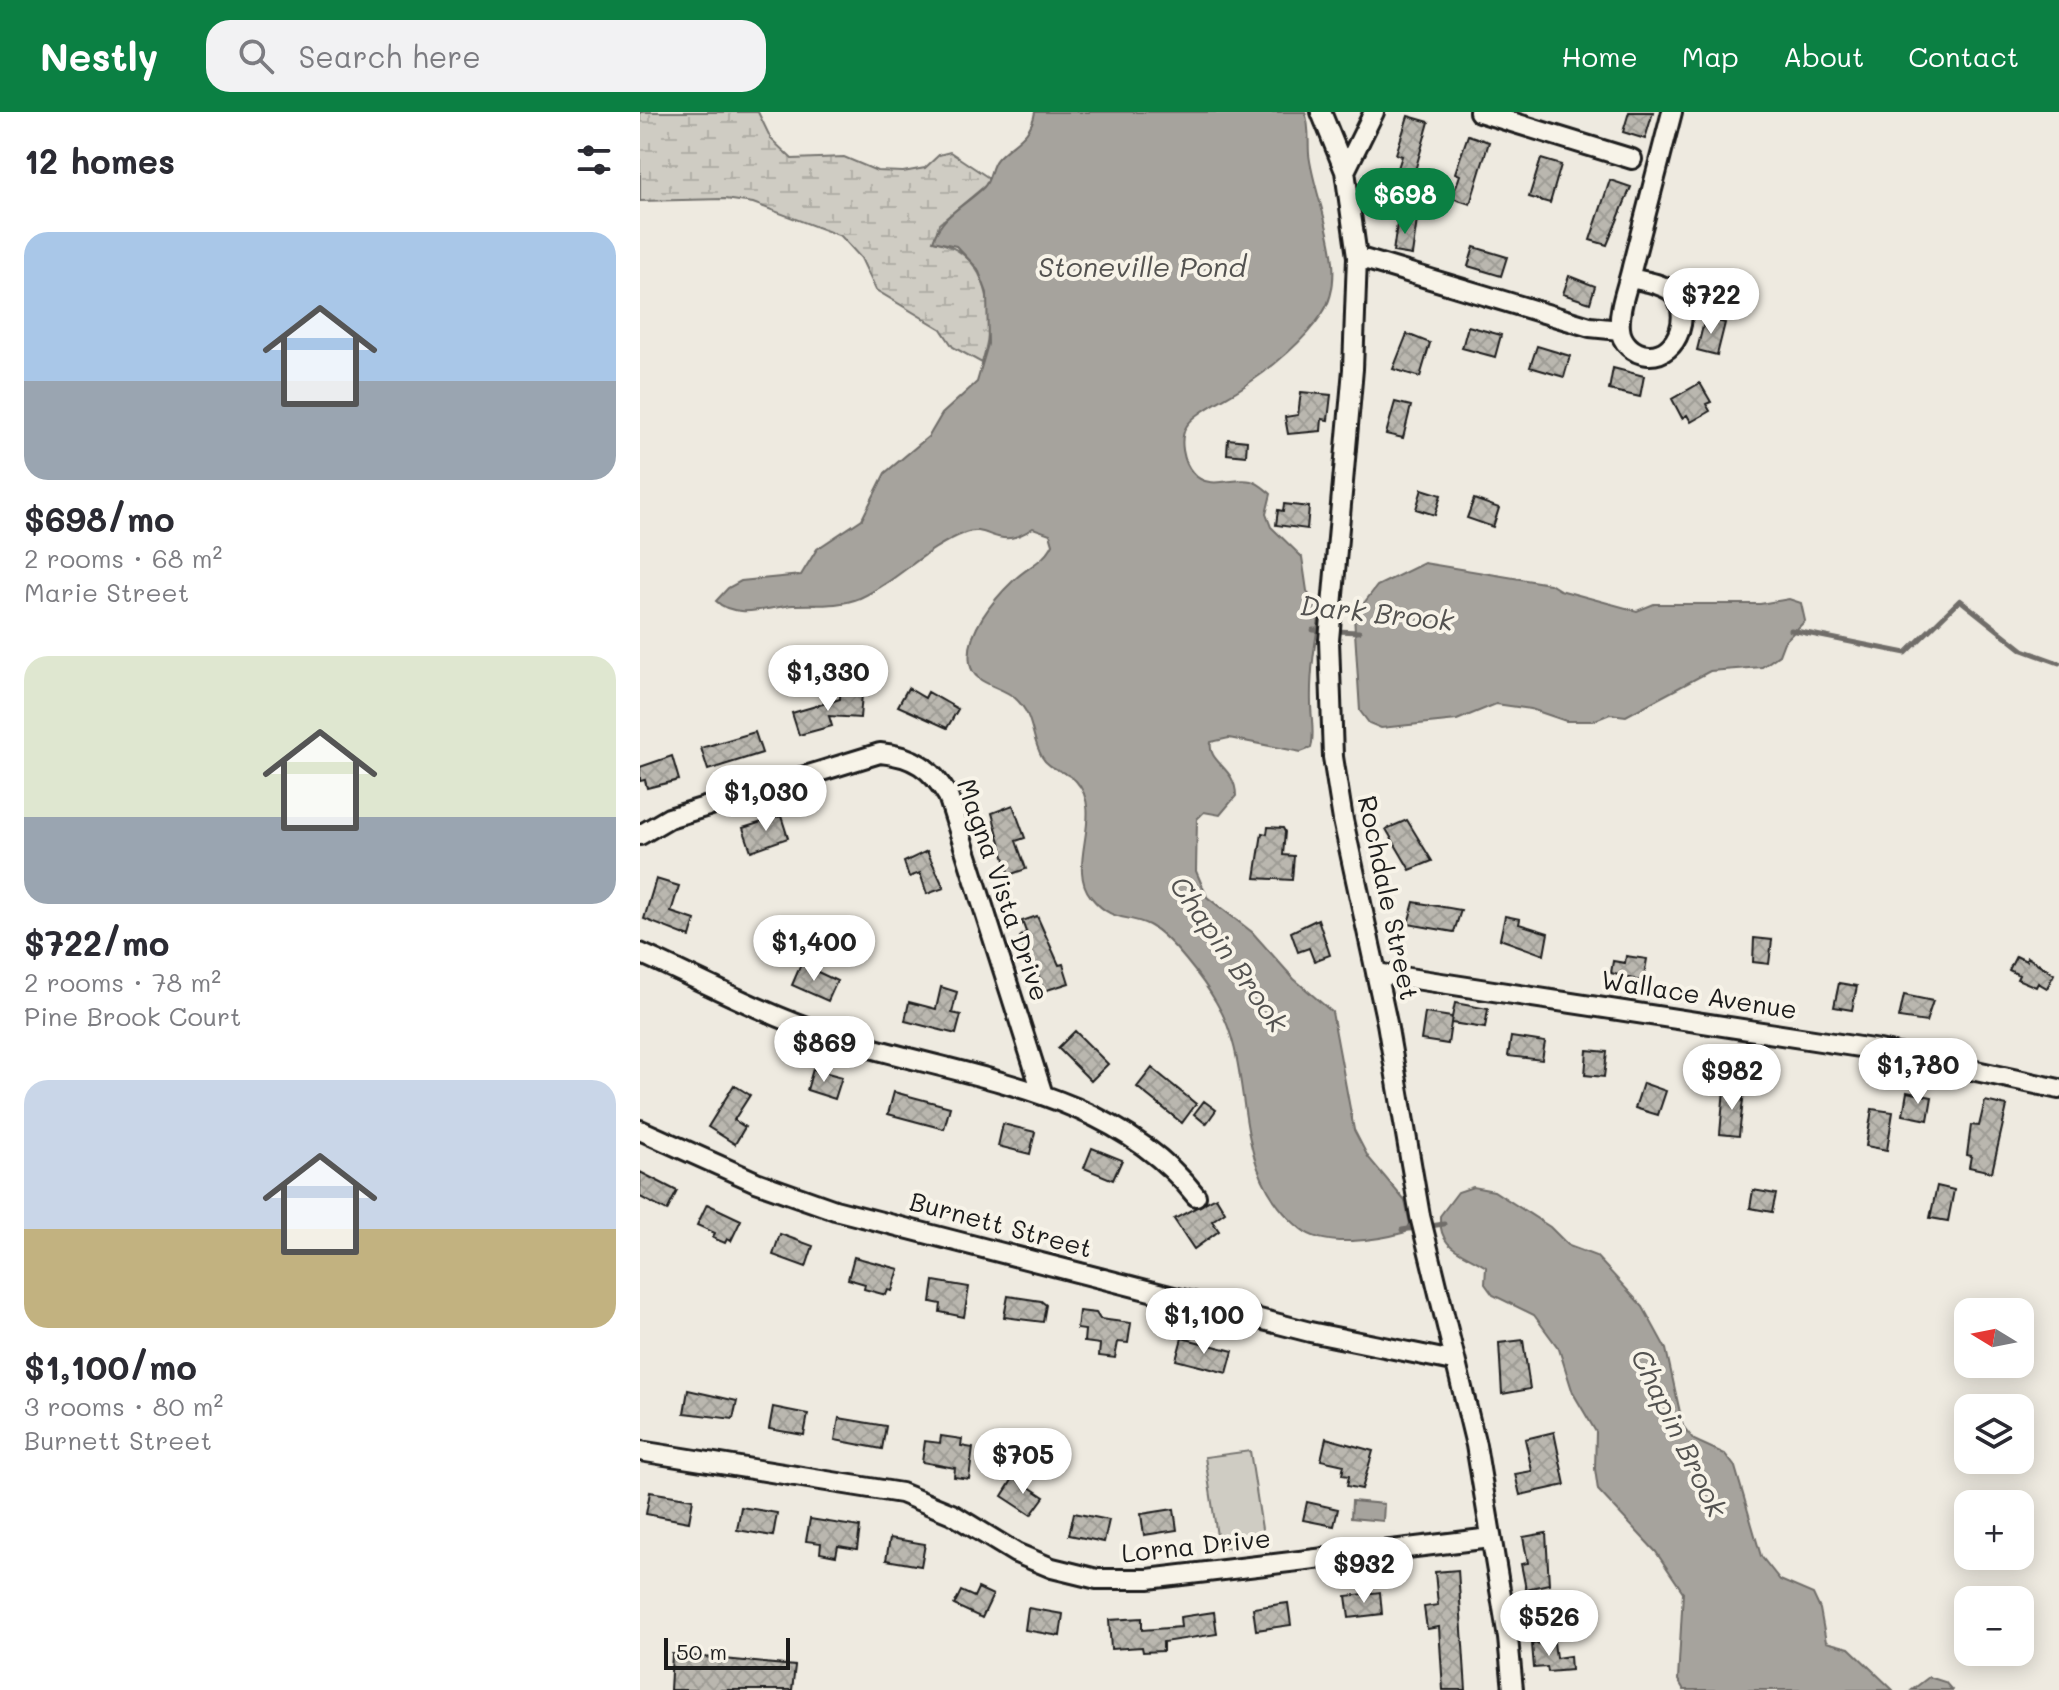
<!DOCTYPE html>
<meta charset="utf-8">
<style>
:root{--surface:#fff;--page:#f2f2f3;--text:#2b2b33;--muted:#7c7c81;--accent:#0b8043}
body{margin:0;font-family:Mali,sans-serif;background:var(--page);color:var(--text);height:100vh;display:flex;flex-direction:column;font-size:30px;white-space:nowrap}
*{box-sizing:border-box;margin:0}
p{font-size:26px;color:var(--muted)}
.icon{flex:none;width:44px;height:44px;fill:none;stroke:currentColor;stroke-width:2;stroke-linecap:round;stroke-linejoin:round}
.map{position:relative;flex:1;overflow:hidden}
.details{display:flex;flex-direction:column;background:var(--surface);width:640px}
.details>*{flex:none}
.needle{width:52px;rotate:280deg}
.fabs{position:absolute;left:1314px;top:1186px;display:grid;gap:16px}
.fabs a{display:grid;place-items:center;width:80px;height:80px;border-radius:16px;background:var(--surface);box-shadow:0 4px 20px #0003;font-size:40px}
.scale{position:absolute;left:24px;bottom:20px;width:126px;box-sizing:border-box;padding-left:8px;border:4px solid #1c1c1c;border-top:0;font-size:22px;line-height:28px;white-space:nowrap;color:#1c1c1c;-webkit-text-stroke:6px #f7f3e8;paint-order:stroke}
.price{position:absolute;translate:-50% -68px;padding:0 18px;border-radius:28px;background:#fff;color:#222;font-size:26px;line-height:52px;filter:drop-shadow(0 2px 4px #0008)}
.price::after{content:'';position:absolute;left:50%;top:48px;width:24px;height:18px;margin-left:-12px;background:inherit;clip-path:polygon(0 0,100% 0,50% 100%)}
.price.current{background:var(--accent);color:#fff}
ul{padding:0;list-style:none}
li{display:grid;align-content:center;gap:16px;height:424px;padding:0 24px}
li span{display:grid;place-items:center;height:248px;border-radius:24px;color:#555}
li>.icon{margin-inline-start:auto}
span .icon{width:144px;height:144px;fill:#fffc;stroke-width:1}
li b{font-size:34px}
h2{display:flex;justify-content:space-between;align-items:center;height:96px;padding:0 24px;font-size:34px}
header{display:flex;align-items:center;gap:48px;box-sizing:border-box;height:112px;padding:0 40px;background:var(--accent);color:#fff}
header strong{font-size:38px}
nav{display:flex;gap:44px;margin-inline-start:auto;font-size:28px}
.search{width:560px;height:72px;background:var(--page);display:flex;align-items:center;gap:20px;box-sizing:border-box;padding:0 28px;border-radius:24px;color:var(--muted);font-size:30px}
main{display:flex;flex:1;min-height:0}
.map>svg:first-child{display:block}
.green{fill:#cfccc3;stroke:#767470;stroke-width:2}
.wetland{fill:url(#wetland-marsh);stroke:#767470;stroke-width:2}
.water{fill:#a6a39d;stroke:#6f6d69;stroke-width:2}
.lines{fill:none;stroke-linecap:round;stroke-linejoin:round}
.stream{stroke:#6f6d69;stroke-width:5}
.building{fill:url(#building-cross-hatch);stroke:#1c1c1c;stroke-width:2}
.minor-casing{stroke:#1c1c1c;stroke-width:24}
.minor{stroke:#f7f3e8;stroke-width:18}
.labels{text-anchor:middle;stroke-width:8;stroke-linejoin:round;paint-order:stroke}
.street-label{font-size:26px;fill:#1c1c1c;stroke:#f7f3e8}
.water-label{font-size:28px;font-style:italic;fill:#535250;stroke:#f7f3e8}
</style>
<header>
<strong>Nestly</strong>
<div class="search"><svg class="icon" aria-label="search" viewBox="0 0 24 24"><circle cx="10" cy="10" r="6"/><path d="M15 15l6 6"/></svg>Search here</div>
<nav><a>Home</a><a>Map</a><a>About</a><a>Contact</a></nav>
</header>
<main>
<section class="details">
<h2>12 homes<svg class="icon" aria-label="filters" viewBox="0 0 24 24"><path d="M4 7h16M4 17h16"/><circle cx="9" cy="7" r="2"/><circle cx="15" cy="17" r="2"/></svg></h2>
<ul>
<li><span style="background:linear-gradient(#a9c7e8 60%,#9aa5b1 0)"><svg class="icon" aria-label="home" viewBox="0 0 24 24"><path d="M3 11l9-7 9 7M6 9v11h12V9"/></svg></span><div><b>$698/mo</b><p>2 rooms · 68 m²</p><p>Marie Street</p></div></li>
<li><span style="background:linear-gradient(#dfe7d0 65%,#9aa5b1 0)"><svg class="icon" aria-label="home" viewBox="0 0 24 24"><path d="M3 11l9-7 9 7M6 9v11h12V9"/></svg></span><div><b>$722/mo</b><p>2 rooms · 78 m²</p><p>Pine Brook Court</p></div></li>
<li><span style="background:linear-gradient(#c9d6e8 60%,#c2b280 0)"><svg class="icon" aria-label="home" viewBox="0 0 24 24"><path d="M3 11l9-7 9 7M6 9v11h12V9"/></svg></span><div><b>$1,100/mo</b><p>3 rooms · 80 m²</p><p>Burnett Street</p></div></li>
</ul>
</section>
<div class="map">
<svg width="1419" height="1578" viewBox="0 0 1419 1578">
<defs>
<pattern id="wetland-marsh" width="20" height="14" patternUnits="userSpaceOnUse" patternTransform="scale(2)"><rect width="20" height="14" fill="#cfccc3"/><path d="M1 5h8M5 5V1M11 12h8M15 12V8" fill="none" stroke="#b1afa7"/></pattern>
<pattern id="building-cross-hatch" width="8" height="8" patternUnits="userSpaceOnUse" patternTransform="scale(2)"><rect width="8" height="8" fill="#bab7af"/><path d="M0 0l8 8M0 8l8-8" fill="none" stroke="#9f9d96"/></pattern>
</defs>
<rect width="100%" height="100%" fill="#eeeae0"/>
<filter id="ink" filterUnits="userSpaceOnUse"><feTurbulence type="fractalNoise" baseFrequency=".0125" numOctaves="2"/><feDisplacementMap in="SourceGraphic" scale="16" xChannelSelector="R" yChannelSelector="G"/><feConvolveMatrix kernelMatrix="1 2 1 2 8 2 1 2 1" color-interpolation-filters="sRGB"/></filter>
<g filter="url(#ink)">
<path class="green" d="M610 1339 624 1430 579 1437 565 1345Z"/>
<path class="wetland" d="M0 0H118L131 27 152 47 204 45 237 59 263 60 285 56 299 43 310 40 349 66 346 73 299 112 294 129C351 142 357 202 342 251L313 235 301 217 236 178 221 146 201 124 113 91 85 87 0 89Z"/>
<path class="water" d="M395 0H665C670 15 668 27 669 42 674 89 712 158 682 202 664 229 633 255 606 273 592 283 553 301 546 315 539 328 543 350 553 361 568 379 592 365 611 369 618 370 626 378 631 382L626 402 631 415 662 445 667 479 680 501C675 531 670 561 671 591 671 607 675 621 671 636L661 640 589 626 571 630C567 651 596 655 596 684L580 703 564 700 557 707 556 759 567 785 612 820 654 867 692 900 714 1018 728 1045 765 1089 770 1112 766 1120C738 1128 685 1137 661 1117 585 1056 619 960 576 890 564 869 530 824 509 813 487 802 472 811 451 785 425 753 466 702 436 669 427 659 409 658 402 645 390 624 395 604 375 586 360 573 333 573 330 551 325 521 354 487 374 468 387 455 405 449 413 432L410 422 393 416C357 441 349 411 325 421 285 436 258 469 220 486 198 495 176 492 153 493 130 495 95 508 76 489L88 476 101 469 161 463 177 437 222 407 245 361 289 324 302 302 337 270 348 232 347 181 338 157 316 134 293 129C302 102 325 94 344 75 351 68 350 55 357 47 372 30 391 26 395 0Z
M784 451 910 472 920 478 997 499 1014 492H1120L1149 487 1161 491 1165 509 1144 530 1139 543 1122 555 1070 559 986 604 970 602 953 609H926L891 597 856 592 817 608 741 616 729 611 720 599 714 504 737 474Z
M833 1075 854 1079 910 1115 929 1134 956 1144 1003 1195 1026 1237 1043 1314 1054 1328 1085 1342 1095 1355 1121 1444 1140 1468 1173 1482 1180 1497 1186 1530 1209 1536 1253 1578H1044L1038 1568 1043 1480 1016 1440 958 1378 955 1357 956 1320 933 1281 919 1237 894 1203 853 1183 845 1172 846 1155C822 1139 799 1138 800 1104L818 1080Z
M712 1389 744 1392 743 1409 711 1406Z
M1289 1565 1305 1570 1312 1578H1272Z"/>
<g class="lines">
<path class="stream" d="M673 518 719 520
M1151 518 1266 541 1320 488 1383 538 1419 551
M762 1118 804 1112"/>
</g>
<path class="building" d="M989 0H1013L1005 27 983 20Z
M768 4 789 10 770 76 753 71 762 44 756 42Z
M828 23 849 30 830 92 812 86 820 63 815 61Z
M901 47 921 53 910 91 889 85Z
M970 68 991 75 967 133 950 128Z
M758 105 777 108 772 143 753 140Z
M834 135 867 145 861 164 828 154Z
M929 164 955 174 950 191 923 182Z
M1065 206 1085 211 1077 243 1057 238Z
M828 214 861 223 855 245 822 236Z
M767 222 790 231 780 265 753 257Z
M897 234 930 244 924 265 890 255Z
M973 256 1004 264 1000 285 969 278Z
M1060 271 1071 290 1066 292 1070 299 1051 310 1047 303 1042 306 1032 287Z
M661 280 691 283 688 308 682 307 681 319 648 322 645 305 658 303Z
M755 290 771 294 763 326 746 322Z
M588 327 607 329 606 344 587 342Z
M782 377 801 383 795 403 776 397Z
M834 387 859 396 853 415 827 406Z
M644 392 669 395 667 417 636 413 638 398 643 399Z
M268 576 285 586 288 580 318 597 307 616 258 594Z
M200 581 222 582 220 606 189 604 192 614 159 623 152 601 200 587Z
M115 620 122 641 68 658 61 636Z
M32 644 39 668 7 676 5 668 0 669V655Z
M373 693 385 726 376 729 386 757 369 763 352 701Z
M141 704 148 726 111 739 103 716Z
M767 708 792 749 770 758 746 717Z
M628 715 643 716 645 720 643 743 654 744 652 768 615 766 622 721 627 722Z
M287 739 304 776 287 782 280 761 269 765 264 750Z
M16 767 39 774 31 800 55 808 50 825 4 807Z
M774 790 821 798 814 820 768 812Z
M397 804 419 853 423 852 429 871 404 879 391 843 386 845 380 825 386 820 382 809Z
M865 804 880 807 879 812 908 821 904 843 860 827Z
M678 807 690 843 674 849 669 836 658 840 651 820Z
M1114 826 1132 828 1129 852 1113 850Z
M986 844 1007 847 1003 870 971 861 973 849 985 851Z
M1376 844 1386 849 1387 845 1414 862 1407 876 1398 871 1396 875 1377 867 1379 863 1369 858Z
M161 852 197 869 188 889 152 873Z
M1199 871 1217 874 1212 898 1194 895Z
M301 875 317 880 312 901 321 903 316 922 265 909 269 890 296 897Z
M1264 883 1293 889 1286 910 1259 906Z
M815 891 848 897 845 916 811 911 808 932 781 928 785 901 812 905 811 910Z
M435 919 468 952 451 969 418 936Z
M871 925 905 930 902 948 868 944Z
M947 938 967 940 964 965 945 963Z
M512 956 556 992 542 1011 497 975Z
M173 957 202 965 195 987 167 978Z
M1003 971 1026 979 1018 1003 995 996Z
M94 973 110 983 94 1008 105 1015 95 1032 68 1015Z
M1084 977 1104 979 1099 1024 1080 1022Z
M254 980 310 995 304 1017 248 1002Z
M1267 980 1292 985 1288 1008 1263 1003Z
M564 989 576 998 566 1012 554 1002Z
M1345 989 1367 994 1352 1060 1329 1055 1331 1044 1327 1043 1331 1013 1339 1014Z
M1232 997 1253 1000 1247 1038 1226 1034Z
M363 1012 395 1020 390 1042 358 1034Z
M452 1036 482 1048 473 1068 444 1056Z
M0 1060 37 1079 27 1099 0 1085Z
M1297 1074 1314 1078 1308 1109 1290 1106Z
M1113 1078 1136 1082 1132 1100 1110 1096Z
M576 1085 585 1100 572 1109 579 1119 554 1137 534 1107Z
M67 1092 101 1108 91 1129 87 1127 85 1131 73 1126 75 1121 57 1113Z
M140 1122 173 1134 166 1155 133 1143Z
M214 1145 259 1157 252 1179 248 1178 246 1183 224 1177 225 1172 208 1167Z
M294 1169 329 1175 324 1205 300 1200 301 1192 291 1190Z
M368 1184 401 1189 406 1193 403 1210 364 1205Z
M439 1199 456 1201 460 1207 491 1211 488 1231 478 1230 475 1246 459 1244 460 1232 444 1230 445 1218 437 1217Z
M542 1226 593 1239 587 1261 536 1248Z
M883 1228 890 1277 862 1282 859 1231Z
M48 1278 97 1289 93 1307 44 1301Z
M133 1295 168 1302 164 1323 129 1317Z
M199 1306 246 1314 242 1337 195 1328Z
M914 1320 925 1373 880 1383 875 1362 892 1359 885 1327Z
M301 1324 322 1327 321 1334 333 1336 329 1367 314 1365 315 1356 282 1350 285 1329 300 1331Z
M686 1326 733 1339 722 1377 707 1374 709 1364 702 1363 704 1353 681 1348Z
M374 1365 404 1385 391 1403 362 1384Z
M10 1380 53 1387 49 1410 6 1402Z
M667 1390 698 1397 694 1414 663 1408Z
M101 1395 137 1401 133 1424 97 1418Z
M534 1397 537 1418 504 1423 501 1402Z
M434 1401 469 1408 464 1430 429 1423Z
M170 1407 220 1415 217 1437 198 1434 196 1444 180 1441 181 1431 166 1429Z
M906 1421 909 1472 886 1477 881 1452 888 1451 883 1425Z
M250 1426 285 1432 281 1454 246 1448Z
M818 1458 826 1578H803L799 1515 787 1517 784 1495 798 1493 795 1460Z
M338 1476 353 1483 342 1506 314 1493 321 1479 334 1485Z
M740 1480 742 1502 709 1506 706 1484Z
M648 1491 651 1513 616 1518 613 1496Z
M950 1493 951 1510 930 1511 929 1495Z
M388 1496 423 1502 420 1524 385 1518Z
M574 1500 577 1522 523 1530V1539L503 1540 502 1535 471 1537 469 1508 502 1506V1518L541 1515 540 1505Z
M914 1530 916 1546 930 1544 931 1558 908 1560 907 1555 894 1556 892 1532Z
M32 1542 155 1554 152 1578H30Z"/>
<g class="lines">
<defs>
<path id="minor" d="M681 0 705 59 717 145 713 257 689 528 693 645 703 708 747 911 780 1104 836 1333 868 1526 873 1578
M839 0 992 47
M705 59 734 0
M717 145 950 215 980 218
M990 166C1003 169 1020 171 1031 179 1053 198 1039 245 1008 243 993 242 981 230 980 216 978 197 988 174 992 155 1005 103 1019 52 1032 0
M0 723 29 706 240 641C274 644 291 656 308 684L403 983
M0 841C61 868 121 901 184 922 311 965 468 972 556 1084
M736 861 1239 938 1419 977
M0 1018 116 1070 195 1098 670 1220 813 1249
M0 1339 261 1381 312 1402 376 1441 412 1456 457 1467H508L851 1426"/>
</defs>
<use href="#minor" class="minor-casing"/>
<use href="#minor" class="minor"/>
</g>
</g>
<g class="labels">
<g class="street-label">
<text transform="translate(363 778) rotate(71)" y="9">Magna Vista Drive</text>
<text transform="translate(748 786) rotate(78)" y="9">Rochdale Street</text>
<text transform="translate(1059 883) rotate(9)" y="9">Wallace Avenue</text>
<text transform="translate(361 1113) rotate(15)" y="9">Burnett Street</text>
<text transform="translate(556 1434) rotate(-6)" y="9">Lorna Drive</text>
</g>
<g class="water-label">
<text x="502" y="165">Stoneville Pond</text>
<text transform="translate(737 501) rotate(6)" y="10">Dark Brook</text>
<text transform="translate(589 842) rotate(55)" y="10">Chapin Brook</text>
<text transform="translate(1039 1321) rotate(64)" y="10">Chapin Brook</text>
</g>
</g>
</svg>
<div class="fabs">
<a><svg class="needle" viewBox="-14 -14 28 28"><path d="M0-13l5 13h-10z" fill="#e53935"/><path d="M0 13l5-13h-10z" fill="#7c7c81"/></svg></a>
<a><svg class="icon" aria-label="layers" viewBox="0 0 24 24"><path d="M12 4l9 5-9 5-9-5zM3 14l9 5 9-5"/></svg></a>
<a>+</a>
<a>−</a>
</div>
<div class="scale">50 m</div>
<b class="price current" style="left:765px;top:124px">$698</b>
<b class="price" style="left:1071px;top:224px">$722</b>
<b class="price" style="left:188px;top:601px">$1,330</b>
<b class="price" style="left:126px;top:721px">$1,030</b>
<b class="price" style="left:174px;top:871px">$1,400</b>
<b class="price" style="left:184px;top:972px">$869</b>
<b class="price" style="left:1278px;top:994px">$1,780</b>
<b class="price" style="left:1092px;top:1000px">$982</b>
<b class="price" style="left:564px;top:1244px">$1,100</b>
<b class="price" style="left:383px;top:1384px">$705</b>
<b class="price" style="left:724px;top:1493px">$932</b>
<b class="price" style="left:909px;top:1546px">$526</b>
</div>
</main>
